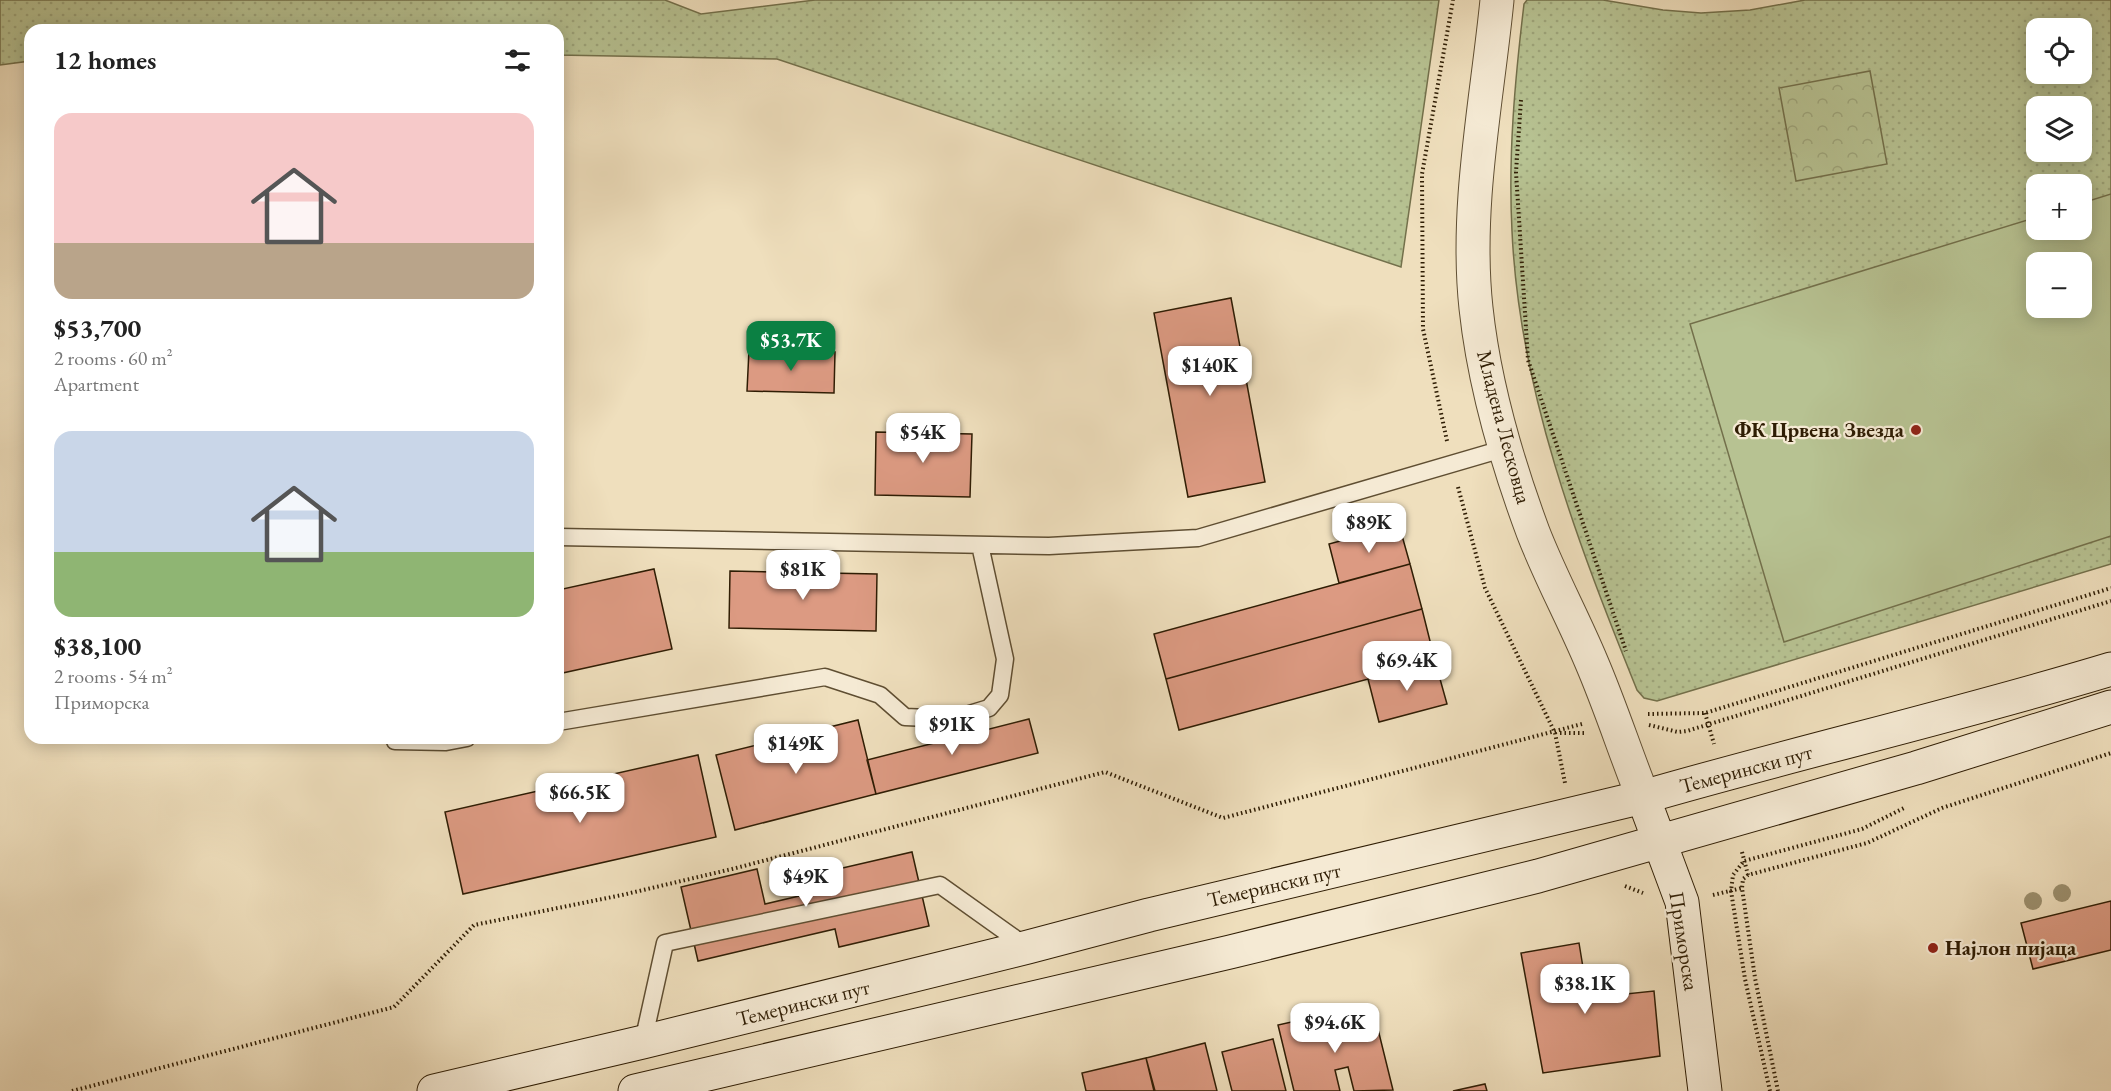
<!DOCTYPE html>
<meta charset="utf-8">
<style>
:root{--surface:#fff;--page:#f6f6f6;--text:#222;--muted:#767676;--accent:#0b8043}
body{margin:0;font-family:"EB Garamond",serif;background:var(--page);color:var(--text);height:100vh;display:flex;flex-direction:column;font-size:22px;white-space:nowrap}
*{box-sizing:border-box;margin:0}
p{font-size:20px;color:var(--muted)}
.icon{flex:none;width:33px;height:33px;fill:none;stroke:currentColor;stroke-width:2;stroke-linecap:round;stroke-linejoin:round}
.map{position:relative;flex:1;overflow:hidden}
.details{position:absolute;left:24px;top:24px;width:540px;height:720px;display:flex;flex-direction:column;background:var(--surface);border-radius:18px;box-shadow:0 3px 15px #0003}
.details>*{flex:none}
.tools{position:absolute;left:2026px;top:18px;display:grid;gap:12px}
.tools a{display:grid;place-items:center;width:66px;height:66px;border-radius:12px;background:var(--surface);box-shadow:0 3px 15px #0003;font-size:30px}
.price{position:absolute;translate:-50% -51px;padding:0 14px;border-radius:12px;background:#fff;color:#222;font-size:20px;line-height:39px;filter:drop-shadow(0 2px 3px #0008)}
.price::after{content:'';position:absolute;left:50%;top:36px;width:18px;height:14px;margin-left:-9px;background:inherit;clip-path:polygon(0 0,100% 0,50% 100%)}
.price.on{background:var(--accent);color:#fff}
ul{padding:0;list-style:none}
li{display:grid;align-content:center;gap:12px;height:318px;padding:0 30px}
li span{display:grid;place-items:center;height:186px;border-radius:18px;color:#555}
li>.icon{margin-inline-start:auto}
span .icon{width:108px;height:108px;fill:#fffc;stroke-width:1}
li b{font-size:26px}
h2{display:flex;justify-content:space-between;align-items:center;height:72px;padding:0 30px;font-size:26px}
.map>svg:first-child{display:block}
.grass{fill:url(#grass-dots);stroke:#73704b;stroke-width:1.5;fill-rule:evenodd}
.park{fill:url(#park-crowns);stroke:#73704b;stroke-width:1.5}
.pitch{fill:#b7c292;stroke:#73704b;stroke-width:1.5;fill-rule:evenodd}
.building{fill:#dc9a82;stroke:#2f1d04;stroke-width:1.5}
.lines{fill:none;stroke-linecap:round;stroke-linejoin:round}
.lane-casing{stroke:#5f4e32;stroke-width:19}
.street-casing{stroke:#5f4e32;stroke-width:35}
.secondary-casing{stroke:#2f1d04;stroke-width:35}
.path{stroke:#2f1d04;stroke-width:4;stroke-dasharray:1.5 3;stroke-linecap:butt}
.lane{stroke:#f5ead4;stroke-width:16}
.street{stroke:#f5ead4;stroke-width:33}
.secondary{stroke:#f5ead4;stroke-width:33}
.tree{fill:#9c906f}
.poi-dot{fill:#8f2418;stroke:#f5ead4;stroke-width:2}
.labels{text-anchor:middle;stroke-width:4.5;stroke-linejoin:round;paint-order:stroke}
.street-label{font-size:21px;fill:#2f1d04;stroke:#f5ead4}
.poi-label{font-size:21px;font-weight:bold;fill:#2f1d04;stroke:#f5ead4;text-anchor:end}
</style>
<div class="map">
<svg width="2111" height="1091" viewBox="0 0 2111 1091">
<defs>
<pattern id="grass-dots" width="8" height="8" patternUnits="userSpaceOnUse" patternTransform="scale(1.5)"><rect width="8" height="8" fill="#b7c292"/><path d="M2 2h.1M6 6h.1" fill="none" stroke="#9ea67c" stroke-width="1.8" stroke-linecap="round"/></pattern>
<pattern id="park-crowns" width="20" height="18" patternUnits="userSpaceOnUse" patternTransform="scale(1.5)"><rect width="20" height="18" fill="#b7c292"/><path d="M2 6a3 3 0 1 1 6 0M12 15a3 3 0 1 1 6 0" fill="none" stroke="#9ea67c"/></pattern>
</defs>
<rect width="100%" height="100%" fill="#efdfbd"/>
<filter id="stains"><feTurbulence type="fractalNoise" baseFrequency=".00333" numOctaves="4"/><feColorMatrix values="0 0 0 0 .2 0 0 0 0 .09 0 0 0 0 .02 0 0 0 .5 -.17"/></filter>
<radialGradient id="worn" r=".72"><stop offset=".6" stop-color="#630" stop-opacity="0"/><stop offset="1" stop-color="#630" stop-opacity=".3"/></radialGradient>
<path class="grass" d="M0 0H665L701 14 815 0H1439L1401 267 777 59 558 55V30H30V61L0 65Z
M1527 0H1603L1663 10 1701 13 1750 10 1805 0H2111V564L1657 701 1644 698 1637 690C1578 544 1519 390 1512 231 1508 155 1515 79 1524 4ZM2037 28H2082V74H2037ZM2037 106H2082V152H2037ZM2037 184H2082V230H2037ZM2037 262H2082V308H2037Z"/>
<path class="park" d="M1870 71 1887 164 1796 181 1779 88Z"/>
<path class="pitch" d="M2111 194V536L1784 642 1690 324 2037 217V230H2082V203ZM2037 262H2082V308H2037Z"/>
<path class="building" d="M1231 298 1265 482 1188 497 1154 313Z
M749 350 835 352 834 393 747 391Z
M876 432 972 434 970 497 875 495Z
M1399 525 1410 564 1339 583 1329 544Z
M1410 564 1422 609 1166 679 1154 634Z
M654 569 672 649 558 674V590Z
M730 571 877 574 876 631 729 628Z
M1422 609 1435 661 1179 730 1166 679Z
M1435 661 1447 704 1379 722 1368 679Z
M1029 719 1038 753 876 794 867 760Z
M858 720 876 794 735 830 716 755Z
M698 755 716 837 463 894 445 812Z
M912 852 929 926 839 947 835 929 698 961 681 887 757 869 765 904 829 889 825 872Z
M2111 901V950L2033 969 2021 923Z
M1579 943 1588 998 1654 991 1660 1056 1543 1073 1521 953Z
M1374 1013 1393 1090 1354 1091 1348 1067 1335 1070 1340 1091H1294L1278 1025 1327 1014 1333 1039 1342 1037 1338 1021Z
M1273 1039 1286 1091H1232L1222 1052Z
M1205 1043 1217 1091H1155L1146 1058Z
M1146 1058 1154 1091H1086L1082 1073Z
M1485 1084 1487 1091H1453Z"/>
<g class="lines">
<defs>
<path id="lane" d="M558 537 1049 546 1198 538 1506 448
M558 722 825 677 880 695 905 717 953 719 989 708 1000 695 1005 659 980 545
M394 738 395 741 446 742 467 738
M643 1042 665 943 940 885 1027 947"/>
<path id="street" d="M1497 0C1487 101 1465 207 1476 308 1484 383 1507 462 1533 532 1550 576 1573 618 1591 661 1610 705 1625 752 1643 797"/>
<path id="secondary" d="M1643 797 1682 902 1705 1091
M434 1091 643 1042 1028 947 1149 915 1643 797C1798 752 1956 716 2111 669
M635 1091 1230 952 1538 876 1916 768 2111 707"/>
</defs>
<use href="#lane" class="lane-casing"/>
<use href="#street" class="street-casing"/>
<use href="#secondary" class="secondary-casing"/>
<path class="path" d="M1521 100 1516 172 1528 360 1626 651
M1447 441 1423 329 1422 174 1453 0
M1458 487 1485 588 1555 733 1565 783
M1705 713 1714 744
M1648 714 1705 713 2111 588
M1649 725 1678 732 1687 731 2111 601
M1560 733H1586
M1742 852 1748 875
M1625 886 1643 893
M1713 895 1742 888
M72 1091 394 1007 474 925 622 895 732 869 1105 772 1223 818 1582 724
M1770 1091 1745 979 1731 891 1733 875 1744 861 1862 829 1904 808
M1778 1091 1755 978 1742 888 1743 879 1748 875 1867 843 1942 808 2111 753"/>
<use href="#lane" class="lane"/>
<use href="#street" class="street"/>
<use href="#secondary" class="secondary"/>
</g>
<g class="tree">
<circle cx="2062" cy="893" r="9"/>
<circle cx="2033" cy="901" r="9"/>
</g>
<g class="poi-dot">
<circle cx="1916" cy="430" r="6"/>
<circle cx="1933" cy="948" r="6"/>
</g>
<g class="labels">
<g class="street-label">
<text transform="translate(1504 427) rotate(75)" y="7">Младена Лесковца</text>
<text transform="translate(1746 769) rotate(-15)" y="7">Темерински пут</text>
<text transform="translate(1274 885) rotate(-13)" y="7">Темерински пут</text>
<text transform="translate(1684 941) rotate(81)" y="7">Приморска</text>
<text transform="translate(803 1003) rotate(-14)" y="7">Темерински пут</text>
</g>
<g class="poi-label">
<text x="1904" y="437">ФК Црвена Звезда</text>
<text x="1945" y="955" text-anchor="start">Најлон пијаца</text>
</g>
</g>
<rect width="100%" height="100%" filter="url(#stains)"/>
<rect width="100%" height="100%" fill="url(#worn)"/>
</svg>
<div class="tools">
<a><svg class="icon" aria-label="locate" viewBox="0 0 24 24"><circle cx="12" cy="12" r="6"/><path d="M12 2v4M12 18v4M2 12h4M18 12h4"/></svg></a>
<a><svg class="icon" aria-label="layers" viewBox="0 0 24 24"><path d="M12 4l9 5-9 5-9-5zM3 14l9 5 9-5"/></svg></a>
<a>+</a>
<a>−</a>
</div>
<b class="price on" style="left:791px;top:372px">$53.7K</b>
<b class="price" style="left:1210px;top:397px">$140K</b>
<b class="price" style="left:923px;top:464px">$54K</b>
<b class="price" style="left:1369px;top:554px">$89K</b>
<b class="price" style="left:803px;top:601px">$81K</b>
<b class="price" style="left:1407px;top:692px">$69.4K</b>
<b class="price" style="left:952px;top:756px">$91K</b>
<b class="price" style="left:796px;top:775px">$149K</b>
<b class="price" style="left:580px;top:824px">$66.5K</b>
<b class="price" style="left:806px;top:908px">$49K</b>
<b class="price" style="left:1585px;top:1015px">$38.1K</b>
<b class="price" style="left:1335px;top:1054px">$94.6K</b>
<section class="details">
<h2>12 homes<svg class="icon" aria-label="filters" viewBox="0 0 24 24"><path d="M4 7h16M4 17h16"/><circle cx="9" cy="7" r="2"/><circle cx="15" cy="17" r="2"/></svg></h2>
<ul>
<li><span style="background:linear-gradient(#f6c9c9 70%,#b9a48a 0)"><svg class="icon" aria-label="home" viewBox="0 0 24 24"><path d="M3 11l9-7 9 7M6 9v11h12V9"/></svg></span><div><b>$53,700</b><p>2 rooms · 60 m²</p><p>Apartment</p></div></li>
<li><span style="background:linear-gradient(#c9d6e8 65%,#8fb573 0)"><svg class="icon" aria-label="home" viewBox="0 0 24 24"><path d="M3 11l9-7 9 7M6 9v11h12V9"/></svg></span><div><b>$38,100</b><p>2 rooms · 54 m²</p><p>Приморска</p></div></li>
</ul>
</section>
</div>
